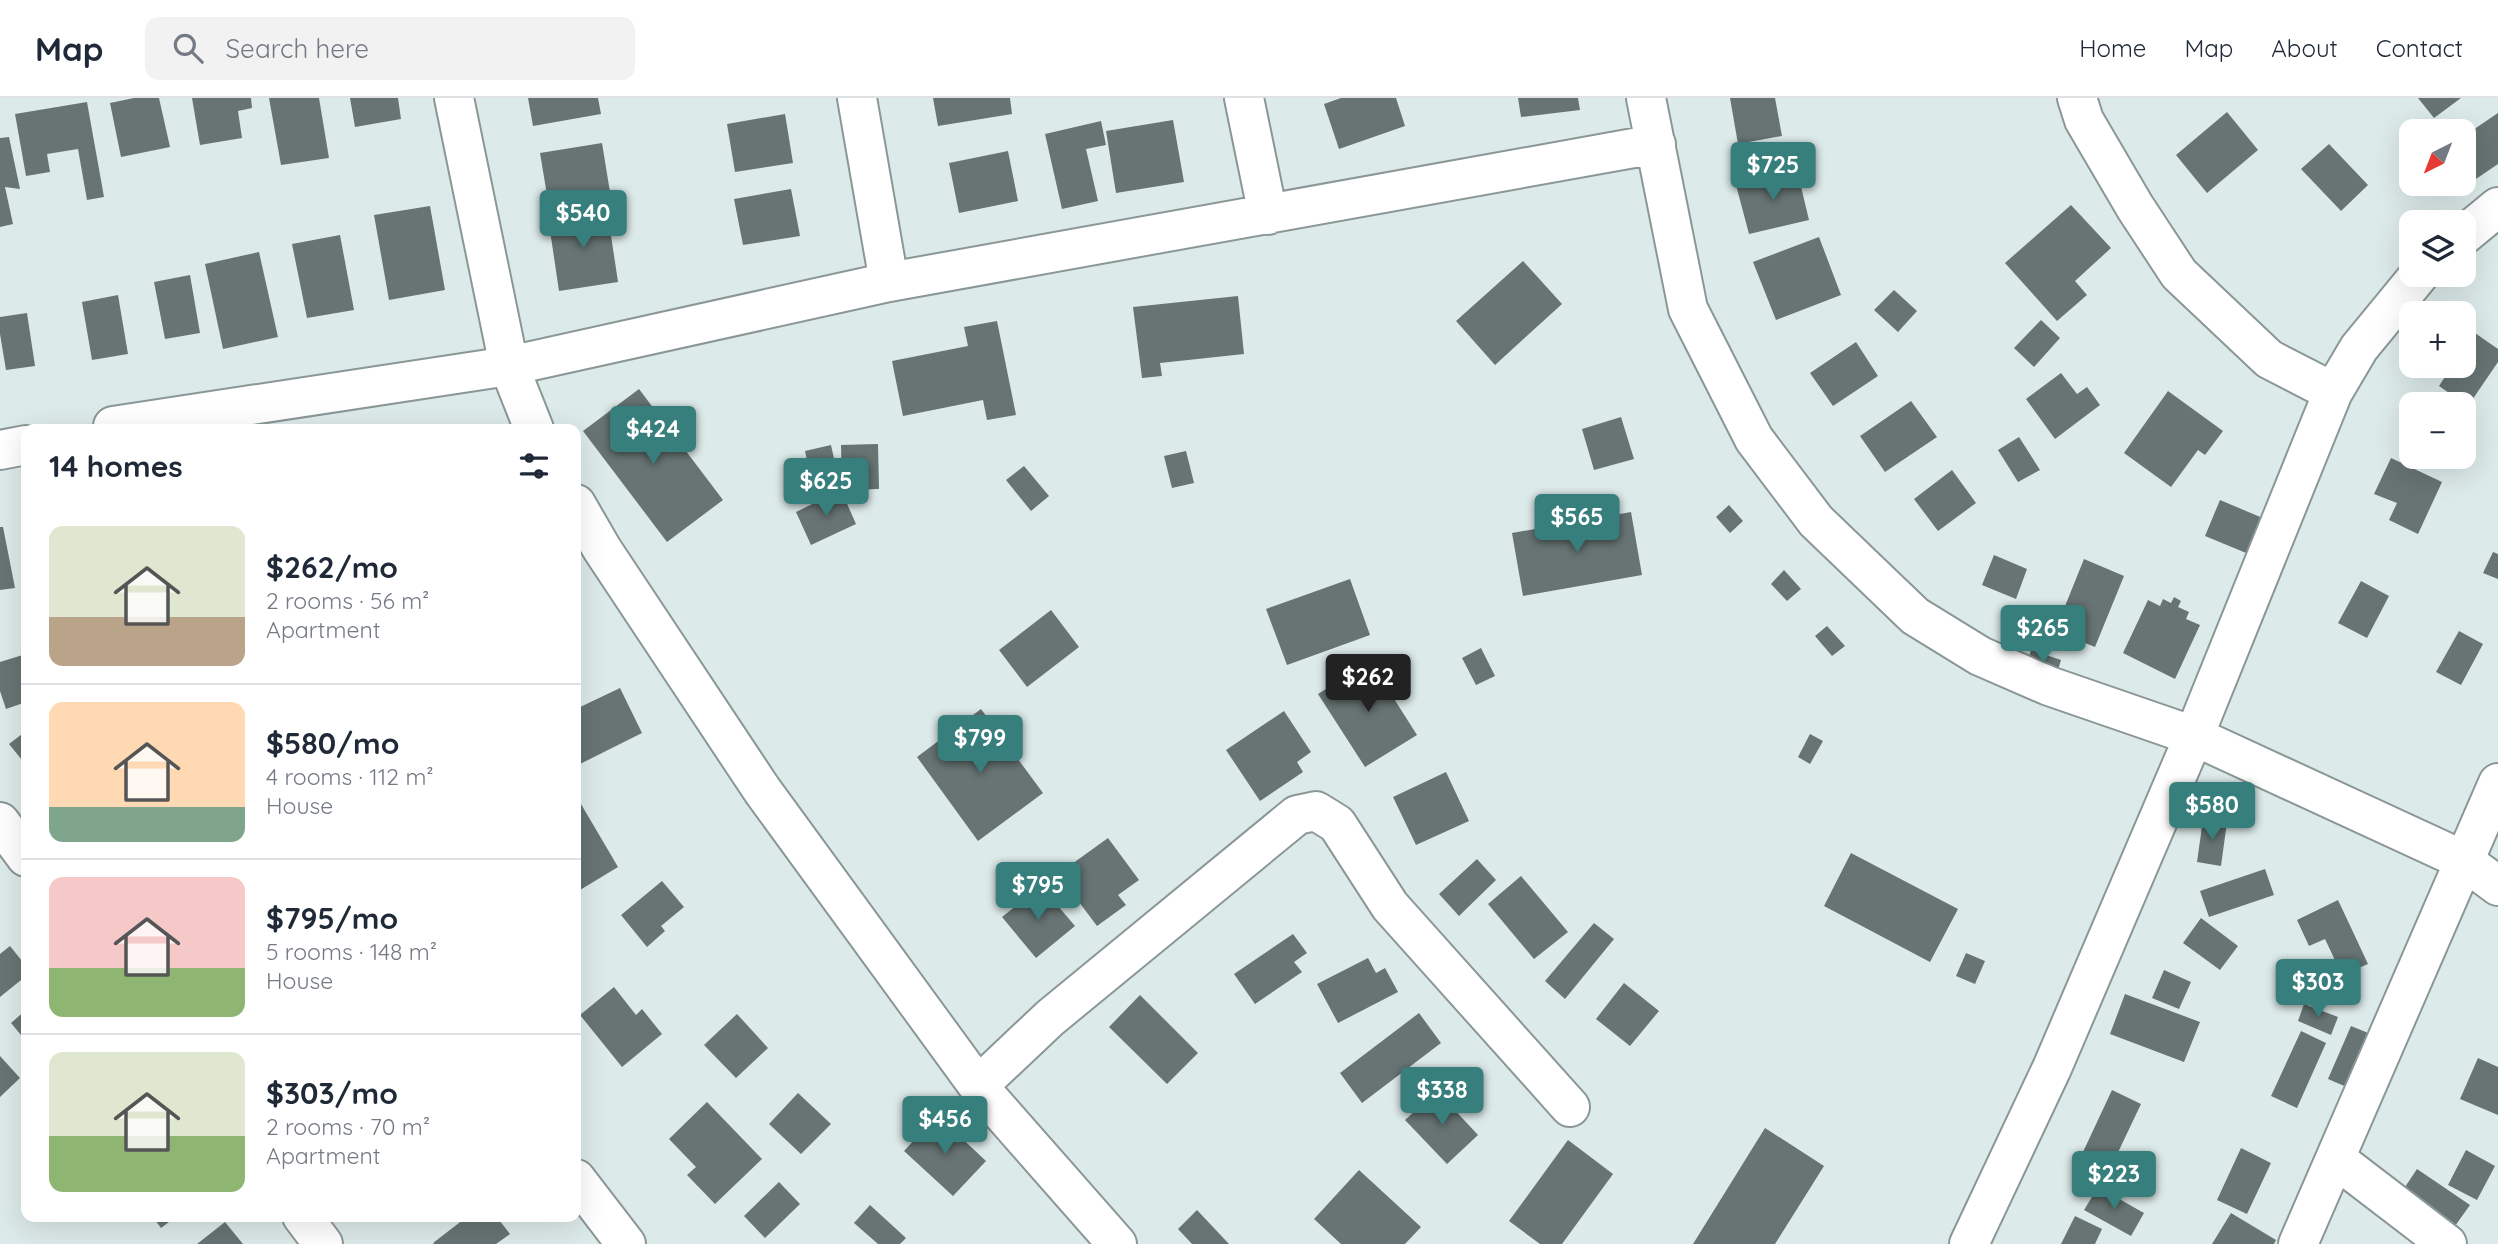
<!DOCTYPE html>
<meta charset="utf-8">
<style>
:root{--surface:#fff;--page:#f2f2f3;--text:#1f2937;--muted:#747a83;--line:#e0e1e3;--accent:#377f7d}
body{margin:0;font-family:Quicksand,sans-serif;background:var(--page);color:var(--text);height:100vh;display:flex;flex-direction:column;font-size:26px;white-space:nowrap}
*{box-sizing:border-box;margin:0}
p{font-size:23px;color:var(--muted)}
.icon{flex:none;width:38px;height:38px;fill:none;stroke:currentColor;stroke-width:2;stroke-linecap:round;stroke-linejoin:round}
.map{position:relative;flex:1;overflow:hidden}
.details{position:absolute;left:21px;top:326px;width:560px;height:798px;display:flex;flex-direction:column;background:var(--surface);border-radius:14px;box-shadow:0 7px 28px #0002}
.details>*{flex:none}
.needle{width:46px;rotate:222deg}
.tools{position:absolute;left:2399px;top:21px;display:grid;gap:14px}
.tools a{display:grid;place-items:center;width:77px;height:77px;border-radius:14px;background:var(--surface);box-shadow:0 7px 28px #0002;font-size:35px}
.price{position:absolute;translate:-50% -60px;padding:0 16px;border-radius:7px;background:var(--accent);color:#fff;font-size:23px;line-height:46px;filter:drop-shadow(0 2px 4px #0008)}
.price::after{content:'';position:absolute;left:50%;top:42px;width:21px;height:16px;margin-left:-10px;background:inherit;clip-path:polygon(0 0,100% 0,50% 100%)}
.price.selected{background:#222;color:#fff}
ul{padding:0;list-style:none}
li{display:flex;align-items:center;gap:21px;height:175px;padding:0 28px}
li+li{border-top:2px solid var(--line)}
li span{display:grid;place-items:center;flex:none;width:196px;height:140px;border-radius:14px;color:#555}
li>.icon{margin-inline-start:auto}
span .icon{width:84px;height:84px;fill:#fffc;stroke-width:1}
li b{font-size:30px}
h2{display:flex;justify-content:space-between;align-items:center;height:84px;padding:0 28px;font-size:30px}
header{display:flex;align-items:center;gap:42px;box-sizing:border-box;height:98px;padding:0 35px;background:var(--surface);border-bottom:2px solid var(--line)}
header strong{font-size:33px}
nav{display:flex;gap:38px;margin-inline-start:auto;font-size:24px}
.search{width:490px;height:63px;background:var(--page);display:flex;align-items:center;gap:18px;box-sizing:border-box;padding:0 24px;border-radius:14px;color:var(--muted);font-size:26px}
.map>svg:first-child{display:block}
.building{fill:#677473}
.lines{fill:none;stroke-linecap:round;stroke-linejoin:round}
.street-casing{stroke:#8a9796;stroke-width:42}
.street{stroke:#fff;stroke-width:38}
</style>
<header>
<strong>Map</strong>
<div class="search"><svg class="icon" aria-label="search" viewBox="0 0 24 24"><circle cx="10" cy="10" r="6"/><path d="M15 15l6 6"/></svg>Search here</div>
<nav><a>Home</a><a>Map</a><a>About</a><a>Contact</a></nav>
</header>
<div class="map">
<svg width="2498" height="1146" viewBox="0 0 2498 1146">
<rect width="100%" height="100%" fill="#dceae9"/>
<path class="building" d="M134 0H159L170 49 121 59 110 5Z
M192 0H251L252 10 238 13 242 40 200 47Z
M269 0H319L329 60 281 67Z
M350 0H398L401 21 355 29Z
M528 0H598L601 16 533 28Z
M933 0H1010L1012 16 938 28Z
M1341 0H1396L1405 28 1339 51 1324 6Z
M1518 0H1578L1580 12 1521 19Z
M1730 0H1775L1782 38 1738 46Z
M2418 0H2461L2434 20Z
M87 4 104 99 87 102 78 51 47 56 50 74 26 78 15 16Z
M2227 14 2258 52 2207 95 2176 57Z
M2498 15V66L2473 83 2464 70V38Z
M785 16 793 65 735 74 727 26Z
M1173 22 1184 84 1116 95 1106 33Z
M1101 23 1106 47 1086 51 1098 103 1062 111 1045 36Z
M9 39 20 91 5 89 13 126 0 129V40Z
M602 45 610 94 548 103 540 55Z
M2329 46 2368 87 2341 113 2301 71Z
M1008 53 1018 103 959 115 949 65Z
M1797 72 1809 122 1749 136 1736 87Z
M791 91 800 138 743 147 734 101Z
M2071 107 2111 150 2075 183 2087 197 2057 223 2005 165Z
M430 108 445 192 389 202 374 117Z
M607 111 618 184 559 193 548 119Z
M340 137 354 212 307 220 292 146Z
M1819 139 1841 197 1776 222 1753 164Z
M259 154 278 239 223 251 205 166Z
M1523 163 1562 206 1495 267 1456 223Z
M190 177 200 235 165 241 154 184Z
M1894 192 1917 213 1898 234 1874 212Z
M118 197 128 256 92 262 82 204Z
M1238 198 1244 256 1160 265 1162 278 1142 280 1133 209Z
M27 215 35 268 6 272 0 236V219Z
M2041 222 2060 240 2034 269 2014 250Z
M997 223 1016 317 987 322 983 302 903 318 892 263 968 248 964 229Z
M2475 235 2498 251V264L2468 308 2439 288 2452 268H2464V251Z
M1856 244 1878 278 1833 308 1810 275Z
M2061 275 2077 296 2087 289 2100 307 2055 341 2026 301Z
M639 291 723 402 667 444 583 333Z
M2168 293 2223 333 2205 357 2198 352 2171 389 2124 355Z
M1911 303 1937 339 1885 374 1860 338Z
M1621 319 1634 361 1594 372 1582 331Z
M2019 339 2040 372 2018 384 1998 352Z
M878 346 879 391 842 392 841 347Z
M831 347 841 392 814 397 805 353Z
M1186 353 1194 385 1172 390 1164 358Z
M2391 360 2442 384 2418 436 2389 422 2397 405 2374 396Z
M1024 368 1049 398 1031 413 1006 382Z
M1952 372 1976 405 1938 433 1914 401Z
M841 392 856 426 811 447 796 414Z
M2220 402 2265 421 2251 457 2205 438Z
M1729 407 1743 423 1730 435 1716 419Z
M1631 414 1642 477 1523 498 1512 435Z
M0 429H3L15 490 0 492Z
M2493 454 2498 456V481L2483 475Z
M1994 457 2027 471 2016 501 1982 487Z
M2084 461 2124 478 2095 549 2055 533Z
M1784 472 1801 491 1787 503 1771 486Z
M1350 481 1370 537 1287 567 1266 511Z
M2361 483 2389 498 2367 540 2338 525Z
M2174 499 2181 503 2178 509 2189 514 2186 521 2200 527 2175 581 2123 555 2148 502 2160 508 2163 501 2171 505Z
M1051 512 1079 549 1027 589 999 552Z
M1827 528 1845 548 1832 558 1815 538Z
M2459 533 2483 546 2461 587 2436 574Z
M1481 550 1495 578 1476 587 1462 560Z
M2031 552 2061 562 2055 582 2025 572Z
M26 556V604L6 611 0 593V564Z
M1370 563 1417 637 1365 669 1318 596Z
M620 590 642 635 576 668V611Z
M981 611 1043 695 978 743 917 659Z
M1284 613 1311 654 1297 664 1303 674 1260 703 1226 652Z
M26 633V667L9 646Z
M1810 636 1823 643 1810 666 1798 659Z
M1446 674 1469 723 1416 747 1393 699Z
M581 706 618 769 580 792 576 785V709Z
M2203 721 2227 724 2221 768 2197 764Z
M1108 740 1139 782 1118 797 1126 807 1097 828 1058 776Z
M1851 755 1958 811 1930 864 1824 808Z
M1477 761 1496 782 1459 818 1439 796Z
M2265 771 2274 797 2209 819 2200 793Z
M1521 778 1568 834 1534 861 1488 806Z
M662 783 684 809 661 828 665 833 647 849 621 817Z
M1041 788 1075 828 1036 860 1002 819Z
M2338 802 2368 866 2342 877 2325 841 2309 848 2297 822Z
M2201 820 2238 848 2220 872 2183 845Z
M1594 825 1614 841 1565 901 1545 883Z
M1293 836 1307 855 1294 864 1302 874 1255 906 1234 876Z
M10 848 26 868V878L0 899V856Z
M1966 855 1985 863 1975 886 1956 878Z
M1368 860 1376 875 1385 870 1398 894 1338 925 1317 886Z
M2164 872 2191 884 2179 911 2152 900Z
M1624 885 1659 913 1630 948 1596 921Z
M614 889 636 917 642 911 662 936 622 969 580 917Z
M2125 896 2200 924 2184 964 2110 936Z
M1140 897 1198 955 1167 986 1109 929Z
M2304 906 2338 919 2331 937 2298 923Z
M26 912V943L11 925Z
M1419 915 1441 945 1362 1005 1340 975Z
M737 916 768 950 736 980 704 947Z
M2351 928 2373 937 2349 990 2328 981Z
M2301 933 2326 945 2297 1010 2271 998Z
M0 958 20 980 0 999Z
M2478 960 2498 969V1017L2460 1001Z
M2112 992 2141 1006 2112 1067 2083 1054Z
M1437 993 1478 1037 1447 1066 1405 1022Z
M798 995 831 1026 801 1056 769 1026Z
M707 1004 762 1061 715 1106 687 1077 696 1069 669 1041Z
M937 1017 986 1063 953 1098 904 1053Z
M1765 1030 1824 1068 1775 1146H1693Z
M1568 1042 1613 1076 1562 1146H1540L1509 1123Z
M2241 1050 2271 1065 2247 1116 2217 1102Z
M2466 1052 2495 1068 2477 1102 2448 1087Z
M2417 1071 2470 1107 2455 1128 2403 1092Z
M1359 1072 1421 1129 1405 1146H1341L1314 1121Z
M779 1084 800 1106 765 1140 744 1118Z
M2098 1089 2144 1115 2131 1138 2084 1112Z
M870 1107 906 1140 900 1146H878L854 1125Z
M1197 1112 1229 1146H1192L1178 1131Z
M2231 1115 2276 1142 2274 1146H2212Z
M152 1118H177L161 1130Z
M468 1118H496L510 1136 496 1146H434L433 1145Z
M2075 1118 2102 1131 2095 1146H2061Z
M225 1124 243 1146H197Z"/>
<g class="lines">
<defs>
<path id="street" d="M454 0 509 268 889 184 1656 46
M857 0 889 184
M1244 0 1268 117
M1646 0 1688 211 1754 341 1816 423 1915 518 1980 558 2049 588 2194 638 2463 762 2498 788
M2077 0 2084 22 2135 109 2179 176 2269 261 2333 294
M2464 137 2498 109
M113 328 509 268 534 331
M0 352 26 347
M576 406 602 451 762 692 978 988 1117 1146
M0 724 26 759
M978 988 1050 920 1297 717 1316 713 1337 726 1390 808 1570 1009
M2336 1061 2447 1146
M576 1081 626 1146
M302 1118 323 1146
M1969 1146 2052 970 2194 638 2333 294 2359 250 2419 177
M2298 1146 2498 685"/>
</defs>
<use href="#street" class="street-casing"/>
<use href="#street" class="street"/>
</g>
</svg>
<div class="tools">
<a><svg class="needle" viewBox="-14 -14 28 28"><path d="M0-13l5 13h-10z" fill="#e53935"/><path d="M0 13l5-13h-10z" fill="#747a83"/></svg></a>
<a><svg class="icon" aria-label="layers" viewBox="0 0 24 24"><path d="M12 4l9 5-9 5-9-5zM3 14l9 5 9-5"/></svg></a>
<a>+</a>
<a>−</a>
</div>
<b class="price" style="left:1773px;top:104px">$725</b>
<b class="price" style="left:583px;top:152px">$540</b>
<b class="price" style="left:653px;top:368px">$424</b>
<b class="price" style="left:826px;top:420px">$625</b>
<b class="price" style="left:1577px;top:456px">$565</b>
<b class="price" style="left:2043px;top:567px">$265</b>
<b class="price selected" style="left:1368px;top:616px">$262</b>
<b class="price" style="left:980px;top:677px">$799</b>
<b class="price" style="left:2212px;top:744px">$580</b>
<b class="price" style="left:1038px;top:824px">$795</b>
<b class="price" style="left:2318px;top:921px">$303</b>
<b class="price" style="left:1442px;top:1029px">$338</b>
<b class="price" style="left:945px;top:1058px">$456</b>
<b class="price" style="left:2114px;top:1113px">$223</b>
<section class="details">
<h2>14 homes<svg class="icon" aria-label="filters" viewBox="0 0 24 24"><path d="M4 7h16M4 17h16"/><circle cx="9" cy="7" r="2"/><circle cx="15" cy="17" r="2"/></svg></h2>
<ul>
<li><span style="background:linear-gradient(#dfe7d0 65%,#b9a48a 0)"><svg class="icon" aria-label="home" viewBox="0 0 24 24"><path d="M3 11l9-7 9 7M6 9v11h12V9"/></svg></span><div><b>$262/mo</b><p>2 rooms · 56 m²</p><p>Apartment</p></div></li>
<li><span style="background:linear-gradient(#ffd9b3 75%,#7fa58c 0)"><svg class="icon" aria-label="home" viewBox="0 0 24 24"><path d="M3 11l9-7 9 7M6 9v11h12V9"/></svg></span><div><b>$580/mo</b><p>4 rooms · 112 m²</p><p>House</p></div></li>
<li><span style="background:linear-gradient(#f6c9c9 65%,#8fb573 0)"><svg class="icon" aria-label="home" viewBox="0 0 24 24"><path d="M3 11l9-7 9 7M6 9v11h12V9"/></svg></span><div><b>$795/mo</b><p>5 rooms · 148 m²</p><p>House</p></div></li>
<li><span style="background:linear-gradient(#dfe7d0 60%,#8fb573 0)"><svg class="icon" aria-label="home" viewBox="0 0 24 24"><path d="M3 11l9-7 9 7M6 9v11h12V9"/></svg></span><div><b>$303/mo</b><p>2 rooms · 70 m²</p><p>Apartment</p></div></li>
</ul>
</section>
</div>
